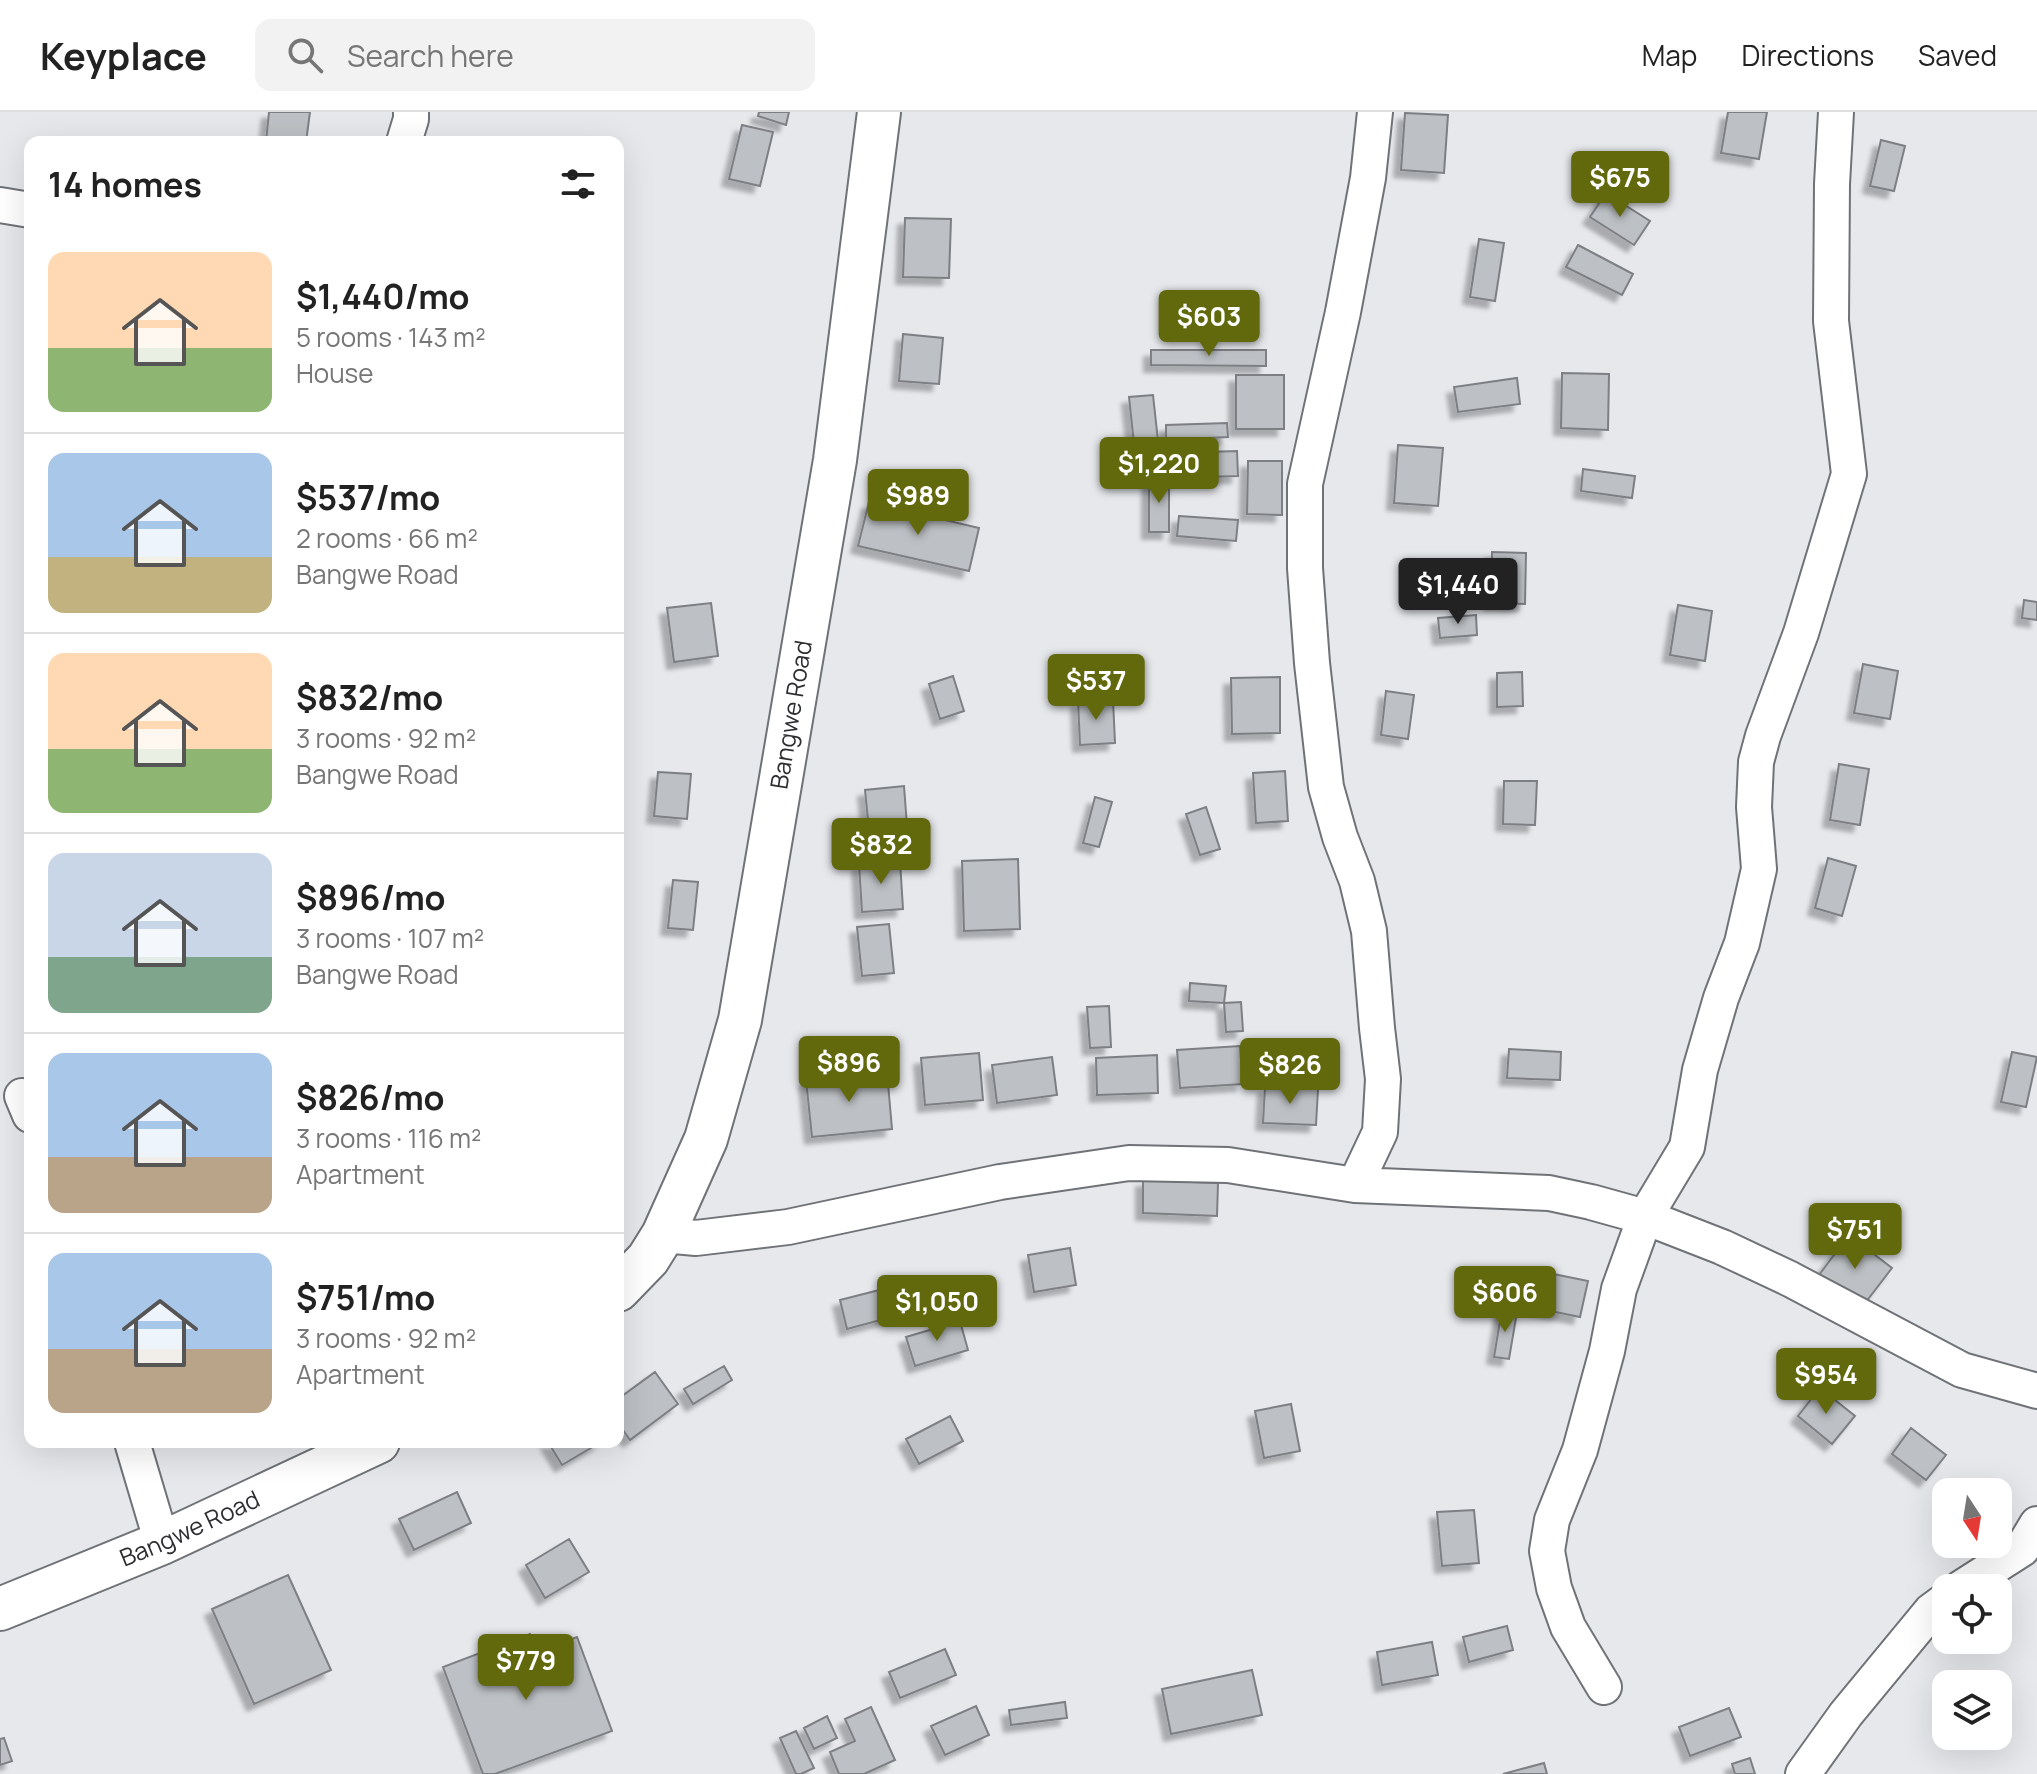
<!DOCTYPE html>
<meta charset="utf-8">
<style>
:root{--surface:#fff;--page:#f2f2f2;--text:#222;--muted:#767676;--line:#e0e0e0;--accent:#62690c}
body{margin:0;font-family:Manrope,sans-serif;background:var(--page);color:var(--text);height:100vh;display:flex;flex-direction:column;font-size:30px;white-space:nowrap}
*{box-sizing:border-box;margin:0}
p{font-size:26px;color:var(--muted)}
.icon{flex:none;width:44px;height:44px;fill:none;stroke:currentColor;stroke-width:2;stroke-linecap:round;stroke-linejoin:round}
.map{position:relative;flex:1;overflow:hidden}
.drawer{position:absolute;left:24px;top:24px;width:600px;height:1312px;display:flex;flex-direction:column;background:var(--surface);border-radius:16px;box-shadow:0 8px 32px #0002}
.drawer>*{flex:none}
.needle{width:52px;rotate:168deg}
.controls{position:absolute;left:1932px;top:1366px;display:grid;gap:16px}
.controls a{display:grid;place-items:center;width:80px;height:80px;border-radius:16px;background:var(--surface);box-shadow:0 8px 32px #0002;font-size:40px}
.price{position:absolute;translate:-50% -68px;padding:0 18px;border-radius:8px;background:var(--accent);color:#fff;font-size:26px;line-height:52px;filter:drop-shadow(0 2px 4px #0008)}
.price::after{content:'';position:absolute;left:50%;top:48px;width:24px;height:18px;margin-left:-12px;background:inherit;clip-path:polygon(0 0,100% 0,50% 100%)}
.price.current{background:#222;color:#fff}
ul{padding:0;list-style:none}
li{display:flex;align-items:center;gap:24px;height:200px;padding:0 24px}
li+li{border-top:2px solid var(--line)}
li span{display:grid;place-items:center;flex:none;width:224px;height:160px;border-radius:16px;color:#555}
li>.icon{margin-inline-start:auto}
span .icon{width:96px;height:96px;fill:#fffc;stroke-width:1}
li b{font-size:34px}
h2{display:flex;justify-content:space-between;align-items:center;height:96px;padding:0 24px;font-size:34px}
header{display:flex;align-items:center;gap:48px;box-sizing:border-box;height:112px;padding:0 40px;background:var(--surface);border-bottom:2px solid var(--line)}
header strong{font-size:38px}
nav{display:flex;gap:44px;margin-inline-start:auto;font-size:28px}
.search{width:560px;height:72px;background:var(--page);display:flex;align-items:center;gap:20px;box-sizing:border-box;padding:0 28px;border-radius:16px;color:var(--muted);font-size:30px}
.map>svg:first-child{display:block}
.building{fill:#bdc0c4;stroke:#7d7f84;stroke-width:2;filter:url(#shadow)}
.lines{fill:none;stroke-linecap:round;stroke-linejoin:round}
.minor-casing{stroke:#6f7276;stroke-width:38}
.tertiary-casing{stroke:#6f7276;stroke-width:46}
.minor{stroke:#fff;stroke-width:34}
.tertiary{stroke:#fff;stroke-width:42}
.labels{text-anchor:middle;stroke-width:6;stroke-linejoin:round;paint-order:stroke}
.street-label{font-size:24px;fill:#2d2e30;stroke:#fff}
</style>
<header>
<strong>Keyplace</strong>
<div class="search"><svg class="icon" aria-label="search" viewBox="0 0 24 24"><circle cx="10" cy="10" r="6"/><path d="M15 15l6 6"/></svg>Search here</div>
<nav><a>Map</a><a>Directions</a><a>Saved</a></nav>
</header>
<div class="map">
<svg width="2037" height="1662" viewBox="0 0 2037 1662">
<defs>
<filter id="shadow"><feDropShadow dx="-7" dy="7" stdDeviation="2" flood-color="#0004"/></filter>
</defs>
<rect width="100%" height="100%" fill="#e6e8ec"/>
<path class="building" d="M269 0H310L306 30H266Z
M759 0H789L786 13 758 4Z
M1728 0H1767L1759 47 1721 41Z
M1405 1 1448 3 1444 61 1401 58Z
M742 13 773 20 760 74 729 67Z
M1881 28 1905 34 1894 79 1870 74Z
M1606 81 1650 109 1634 133 1590 105Z
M905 106 951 107 949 166 903 165Z
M1479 127 1504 131 1495 189 1470 185Z
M1578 133 1633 162 1622 183 1566 155Z
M903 222 943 226 939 272 899 269Z
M1151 238H1266V254L1151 253Z
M1562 261 1609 262 1608 318 1561 316Z
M1236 263H1284V317H1236Z
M1517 266 1520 292 1458 300 1454 275Z
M1153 283 1158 329 1134 332 1129 285Z
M1227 311 1228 325 1166 328V313Z
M1398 333 1443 336 1438 394 1394 391Z
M1237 339 1238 364 1205 365V340Z
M1248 349H1282V403L1247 402Z
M1583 357 1635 364 1632 386 1581 379Z
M1169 366V420H1149V367Z
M869 390 979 416 969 459 858 434Z
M1179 404 1238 408 1236 429 1177 424Z
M1492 440 1526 441 1525 492 1491 491Z
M2024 488 2037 490V508L2022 506Z
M711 491 718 544 674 550 667 496Z
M1678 493 1712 499 1705 549 1670 543Z
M1476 503 1477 523 1440 526 1438 506Z
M1863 552 1898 559 1890 607 1854 601Z
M1522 560 1523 594 1497 595V561Z
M953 564 964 599 940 607 929 572Z
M1280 565V621L1232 622 1231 566Z
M1386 579 1414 583 1408 627 1381 623Z
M1113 588 1115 631 1080 633 1078 589Z
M1839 652 1869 657 1860 713 1830 708Z
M1285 659 1288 709 1256 711 1253 661Z
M658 660 691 662 687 707 654 704Z
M1504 669H1537L1535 713 1503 712Z
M904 674 907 714 869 718 865 678Z
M1095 685 1112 690 1099 735 1083 731Z
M1206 695 1220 737 1200 743 1186 702Z
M1828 746 1856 754 1842 804 1815 796Z
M1018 747 1020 817 964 819 962 749Z
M900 749 903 797 862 800 859 752Z
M673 768 698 770 693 818 668 816Z
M889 812 894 861 862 864 857 815Z
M1190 871 1226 874 1224 891 1189 889Z
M1241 890 1243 919 1226 920 1224 891Z
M1109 894 1111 935 1090 936 1087 895Z
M1240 934 1243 972 1180 976 1177 938Z
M1509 937 1561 940 1560 968 1507 966Z
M2012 940 2037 945 2026 995 2001 990Z
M979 941 983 988 925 993 921 946Z
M1157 943 1158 981 1097 983 1096 946Z
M1052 945 1057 983 997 991 992 953Z
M887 960 892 1017 812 1025 806 968Z
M1265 974 1318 977 1316 1013 1263 1011Z
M1143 1068 1218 1071 1217 1104 1143 1101Z
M1849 1123 1892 1156 1862 1195 1819 1163Z
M1070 1136 1076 1173 1034 1180 1028 1143Z
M1529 1157 1588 1169 1580 1205 1522 1193Z
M895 1174 903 1202 847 1217 840 1188Z
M1502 1197 1517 1200 1509 1247 1494 1245Z
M960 1209 968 1238 915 1254 906 1225Z
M724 1254 732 1268 693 1292 684 1277Z
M655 1260 678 1292 630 1328 618 1311V1287Z
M1820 1276 1855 1304 1832 1332 1798 1304Z
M1291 1292 1300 1339 1264 1346 1255 1299Z
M950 1304 963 1329 919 1352 906 1327Z
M1911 1316 1946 1343 1926 1368 1892 1342Z
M548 1330H601L562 1353Z
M457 1380 471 1411 414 1438 399 1407Z
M1474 1398 1479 1451 1442 1454 1437 1400Z
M569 1427 589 1460 545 1486 526 1453Z
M288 1463 331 1558 254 1592 212 1497Z
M1507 1514 1513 1538 1469 1550 1463 1525Z
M530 1522 537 1540 577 1525 612 1619 495 1662H483L443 1555Z
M1432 1530 1438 1563 1382 1573 1377 1540Z
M945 1537 956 1563 900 1586 889 1560Z
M1252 1558 1262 1603 1171 1622 1162 1577Z
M1065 1590 1067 1606 1011 1613 1009 1598Z
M976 1594 989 1623 945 1643 931 1614Z
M871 1595 895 1648 864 1662H839L830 1640 855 1629 845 1607Z
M1729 1596 1741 1625 1690 1644 1679 1615Z
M827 1604 837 1626 814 1637 804 1616Z
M796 1619 814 1656 801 1662H796L780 1626Z
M4 1626 12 1649 0 1653V1627Z
M1750 1646 1755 1662H1735L1732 1652Z
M1544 1651 1547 1662H1503Z"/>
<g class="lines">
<defs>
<path id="minor" d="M404 30 411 7V0
M0 93 30 98
M22 984 30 1003
M1355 1073 1380 1020 1383 967 1377 916 1369 819 1357 769 1340 725 1326 675 1312 551 1305 456V372L1343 200 1368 66 1375 0
M663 1123 696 1126 788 1115 1000 1070 1129 1051 1228 1053 1355 1073 1549 1081 1591 1090 1645 1105 1722 1135 1790 1167 1962 1258 2037 1279
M132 1330 162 1431
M1961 1476 2022 1437 2037 1412
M1604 1575 1568 1515 1554 1476 1547 1439 1552 1408 1580 1338 1607 1239 1619 1177 1645 1105 1687 1035 1700 958 1721 886 1742 831 1759 757 1754 695 1756 650 1763 624 1801 521 1849 362 1831 209 1832 72 1836 0
M1803 1662 1846 1602 1931 1499 1946 1488"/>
<g id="tertiary">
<path id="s1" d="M618 1178 648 1147 663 1123 706 1027 740 908 835 348 879 0"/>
<path id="s2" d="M0 1497 162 1431 378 1330"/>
</g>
</defs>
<use href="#minor" class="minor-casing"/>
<use href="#tertiary" class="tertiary-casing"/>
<use href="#minor" class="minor"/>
<use href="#tertiary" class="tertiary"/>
</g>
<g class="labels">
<g class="street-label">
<text dy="8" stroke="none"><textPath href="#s1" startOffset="610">Bangwe Road</textPath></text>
<text dy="8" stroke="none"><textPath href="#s2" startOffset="206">Bangwe Road</textPath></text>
</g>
</g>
</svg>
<div class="controls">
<a><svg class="needle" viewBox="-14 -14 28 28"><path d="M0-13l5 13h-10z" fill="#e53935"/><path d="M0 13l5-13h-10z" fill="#767676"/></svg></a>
<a><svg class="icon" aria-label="locate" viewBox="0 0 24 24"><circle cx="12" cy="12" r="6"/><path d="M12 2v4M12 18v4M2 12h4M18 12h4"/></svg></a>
<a><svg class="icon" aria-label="layers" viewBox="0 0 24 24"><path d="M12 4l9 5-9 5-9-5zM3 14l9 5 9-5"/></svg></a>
</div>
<b class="price" style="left:1620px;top:107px">$675</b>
<b class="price" style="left:1209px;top:246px">$603</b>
<b class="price" style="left:1159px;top:393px">$1,220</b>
<b class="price" style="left:918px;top:425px">$989</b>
<b class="price current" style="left:1458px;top:514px">$1,440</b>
<b class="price" style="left:1096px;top:610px">$537</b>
<b class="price" style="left:881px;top:774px">$832</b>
<b class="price" style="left:849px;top:992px">$896</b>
<b class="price" style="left:1290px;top:994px">$826</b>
<b class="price" style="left:1855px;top:1159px">$751</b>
<b class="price" style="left:1505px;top:1222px">$606</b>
<b class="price" style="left:937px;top:1231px">$1,050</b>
<b class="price" style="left:1826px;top:1304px">$954</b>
<b class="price" style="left:526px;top:1590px">$779</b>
<section class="drawer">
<h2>14 homes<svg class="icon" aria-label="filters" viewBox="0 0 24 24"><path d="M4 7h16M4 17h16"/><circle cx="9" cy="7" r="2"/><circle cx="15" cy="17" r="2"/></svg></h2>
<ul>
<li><span style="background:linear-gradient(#ffd9b3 60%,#8fb573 0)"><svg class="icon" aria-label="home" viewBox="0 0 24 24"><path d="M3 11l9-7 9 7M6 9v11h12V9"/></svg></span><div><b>$1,440/mo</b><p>5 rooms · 143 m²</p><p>House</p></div></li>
<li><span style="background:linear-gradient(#a9c7e8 65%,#c2b280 0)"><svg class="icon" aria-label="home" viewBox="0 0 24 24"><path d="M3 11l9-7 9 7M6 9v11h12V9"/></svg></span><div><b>$537/mo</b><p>2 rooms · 66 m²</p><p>Bangwe Road</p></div></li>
<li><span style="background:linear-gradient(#ffd9b3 60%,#8fb573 0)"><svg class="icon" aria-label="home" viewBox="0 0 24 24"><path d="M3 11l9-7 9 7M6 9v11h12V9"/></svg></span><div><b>$832/mo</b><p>3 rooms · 92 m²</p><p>Bangwe Road</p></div></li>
<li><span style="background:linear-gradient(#c9d6e8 65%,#7fa58c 0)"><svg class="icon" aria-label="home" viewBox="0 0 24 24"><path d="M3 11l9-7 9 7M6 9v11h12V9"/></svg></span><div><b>$896/mo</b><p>3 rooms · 107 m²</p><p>Bangwe Road</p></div></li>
<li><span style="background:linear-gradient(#a9c7e8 65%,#b9a48a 0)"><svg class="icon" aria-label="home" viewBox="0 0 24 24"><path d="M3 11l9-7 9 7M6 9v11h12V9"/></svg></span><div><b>$826/mo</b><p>3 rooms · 116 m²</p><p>Apartment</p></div></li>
<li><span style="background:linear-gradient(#a9c7e8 60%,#b9a48a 0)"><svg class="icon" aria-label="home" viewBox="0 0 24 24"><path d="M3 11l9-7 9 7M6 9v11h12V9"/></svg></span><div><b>$751/mo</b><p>3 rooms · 92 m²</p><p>Apartment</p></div></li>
</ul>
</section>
</div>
